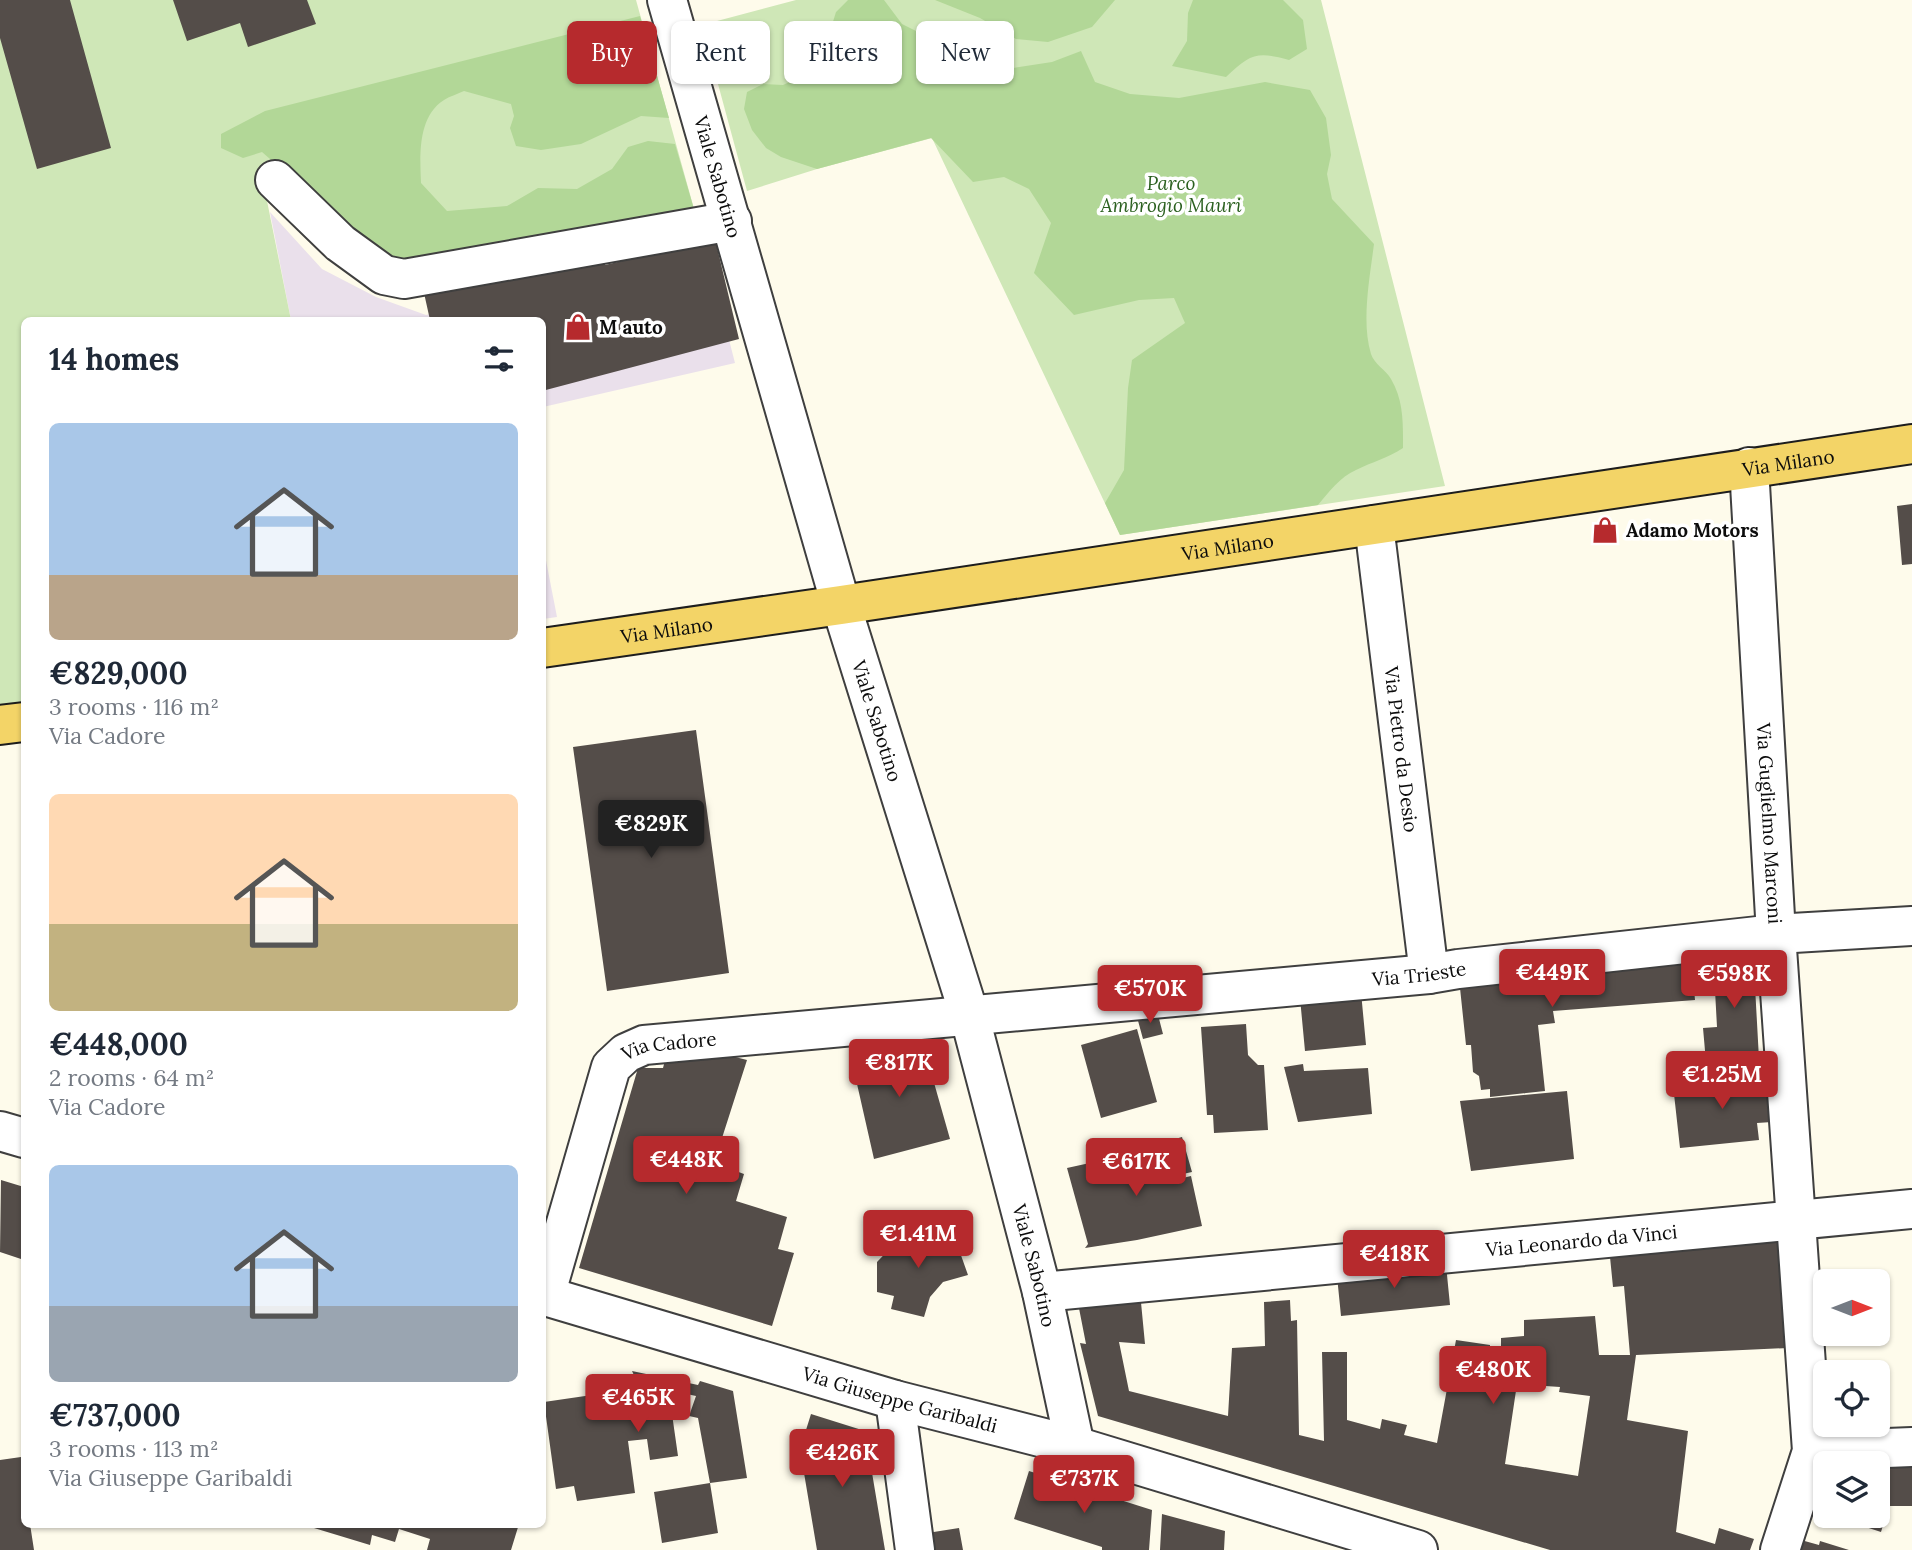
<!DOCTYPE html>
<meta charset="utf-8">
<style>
:root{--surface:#fff;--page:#f2f2f3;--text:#1f2937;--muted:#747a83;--accent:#b62a2d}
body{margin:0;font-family:Lora,serif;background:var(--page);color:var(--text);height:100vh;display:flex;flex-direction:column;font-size:26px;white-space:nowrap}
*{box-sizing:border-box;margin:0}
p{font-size:23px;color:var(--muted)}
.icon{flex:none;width:38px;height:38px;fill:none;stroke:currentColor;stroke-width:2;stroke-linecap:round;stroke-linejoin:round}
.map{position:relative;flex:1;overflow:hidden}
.side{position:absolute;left:21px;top:317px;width:525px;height:1211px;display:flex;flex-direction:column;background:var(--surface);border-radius:10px;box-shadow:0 2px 5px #0004}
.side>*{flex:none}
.guide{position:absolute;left:567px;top:21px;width:665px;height:63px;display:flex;gap:14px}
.needle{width:46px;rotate:90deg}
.controls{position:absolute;left:1813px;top:1269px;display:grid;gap:14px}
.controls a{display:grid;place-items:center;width:77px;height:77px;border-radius:10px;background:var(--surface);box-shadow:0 2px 5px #0004;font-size:35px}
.price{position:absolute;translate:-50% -60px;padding:0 16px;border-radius:7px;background:var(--accent);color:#fff;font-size:23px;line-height:46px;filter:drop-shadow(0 2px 4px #0008)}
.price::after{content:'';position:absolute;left:50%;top:42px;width:21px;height:16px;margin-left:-10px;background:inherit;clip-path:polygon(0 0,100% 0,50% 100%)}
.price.current{background:#222;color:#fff}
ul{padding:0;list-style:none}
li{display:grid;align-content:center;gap:14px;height:371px;padding:0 28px}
li span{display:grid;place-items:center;height:217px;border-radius:10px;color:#555}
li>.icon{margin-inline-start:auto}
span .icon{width:126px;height:126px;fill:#fffc;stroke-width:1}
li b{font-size:30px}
h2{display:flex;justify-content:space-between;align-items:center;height:84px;padding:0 28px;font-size:30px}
.chip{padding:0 24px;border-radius:10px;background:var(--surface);box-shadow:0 2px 5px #0004;font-size:24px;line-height:63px}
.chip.current{background:var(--accent);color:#fff}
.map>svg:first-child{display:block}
.industrial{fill:#eae0eb}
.green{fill:#cfe7b7}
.forest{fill:#b2d797}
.building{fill:#544d49;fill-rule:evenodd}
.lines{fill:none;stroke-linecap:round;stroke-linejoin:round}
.minor-casing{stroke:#3f3f3f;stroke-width:42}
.major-casing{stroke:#1d1d1d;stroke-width:42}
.minor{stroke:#fff;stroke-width:38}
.major{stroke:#f3d467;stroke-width:38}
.labels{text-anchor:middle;stroke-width:7;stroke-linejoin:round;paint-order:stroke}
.street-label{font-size:19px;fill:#0c0c0c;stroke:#fff}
.park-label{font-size:19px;font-style:italic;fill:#2b601f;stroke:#fff}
.poi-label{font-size:19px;font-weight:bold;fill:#0c0c0c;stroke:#fff;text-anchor:start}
</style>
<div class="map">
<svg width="1912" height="1550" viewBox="0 0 1912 1550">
<rect width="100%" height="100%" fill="#fefbeb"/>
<path class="industrial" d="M270 212 322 269 376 297 426 315 706 250 735 363 543 407 542 320H291Z
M542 540 557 617 543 619H542Z"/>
<path class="green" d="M0 0H636L696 216 424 275 265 191 291 320H24V703L0 706Z
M796 0H1321L1445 486 1120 535 932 138 817 169 747 191 702 25Z"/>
<path class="forest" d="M848 0H884L902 24 916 31 952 36 982 47 1013 68 1052 62 1081 51 1095 82 1130 94 1179 98 1265 82 1310 90 1326 118 1331 155 1327 174 1332 199 1374 244C1370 276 1361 322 1371 354 1374 364 1386 370 1391 379 1404 401 1403 424 1403 448 1388 458 1372 462 1356 470 1340 477 1329 492 1318 505L1120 535 1105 503 1124 470 1128 388 1132 360 1185 323 1174 298 1139 300 1074 315 1034 273 1051 223 1029 189 1004 177 973 182 931 138 817 169 781 157 766 148 752 130 744 109 747 92 763 84 783 85 807 74 827 41 836 12Z
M935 0H1115L1092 27 1048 42 1016 39 980 18Z
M1193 0H1283L1303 20 1307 49 1289 60C1257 51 1250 54 1226 77L1172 66 1187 41 1188 13Z
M640 16 669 118 641 116 581 144 541 150 516 146 510 128 514 116 511 104 464 91C458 94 450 96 444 100 417 117 420 157 421 183L447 211 507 206 538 188 577 189 612 169 628 147 648 141 675 144 696 216 389 263 262 152 243 158 221 148V134L265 111Z"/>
<path class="building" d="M0 0H70L111 148 37 169 0 38Z
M173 0H307L316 24 248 47 240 23 187 41Z
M715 239 739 339 542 391V320H430L424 293 602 252 605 265Z
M1912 504V564L1902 565 1897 506Z
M696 730 729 973 607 991 573 747Z
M1753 950 1759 1059 1706 1062 1703 1028 1717 1027 1713 953Z
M1691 956 1695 1000 1553 1011 1555 1023 1538 1025 1545 1091 1490 1097V1089L1481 1090 1479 1076 1473 1072 1471 1045H1466L1458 969Z
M1361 992 1366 1045 1305 1051 1300 998Z
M1157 1011 1163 1034 1143 1039 1137 1017Z
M1246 1024 1248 1055 1258 1065H1264L1268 1130 1214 1133 1213 1115H1207L1201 1027Z
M1137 1029 1157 1102 1101 1118 1081 1045Z
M923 1044 950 1139 874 1159 850 1053Z
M696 1047 747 1060 714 1163 744 1174 736 1201 787 1217 778 1249 794 1253 772 1326 579 1268 638 1068H663L668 1049Z
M1303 1064 1304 1071 1368 1068 1372 1114 1298 1122 1284 1067Z
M1768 1076 1772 1122 1757 1123 1759 1140 1680 1148 1673 1085Z
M1567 1091 1574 1159 1471 1171 1460 1101Z
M1182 1137 1192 1172 1169 1177 1170 1181 1191 1176 1202 1226 1137 1240 1085 1248 1088 1244 1067 1168 1117 1157 1123 1182 1151 1176 1144 1148Z
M1 1180 24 1187V1260L0 1252Z
M941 1227 946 1246 957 1244 968 1275 943 1282 930 1297 924 1317 891 1309 894 1296 877 1292V1262L903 1235Z
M1779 1234 1788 1348 1636 1355 1627 1420 1688 1431 1676 1532 1715 1544 1719 1528 1754 1539 1750 1550H1550L1098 1416 1080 1343 1086 1344 1077 1298 1140 1292 1145 1344 1119 1342 1129 1391 1228 1416 1232 1348 1265 1346 1264 1302 1290 1300 1291 1321 1297 1320 1299 1435 1324 1441 1322 1352H1347V1420L1380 1429 1382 1419 1407 1425 1404 1435 1437 1443 1456 1340 1490 1345V1349L1501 1351V1338L1524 1336V1320L1595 1316 1599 1355H1630L1624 1286 1613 1287 1609 1247ZM1517 1384 1560 1387 1559 1392 1590 1396 1578 1476 1505 1464Z
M1446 1265 1450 1305 1341 1316 1337 1276Z
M632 1371 698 1385 700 1381 733 1391 747 1478 710 1483 698 1418 689 1416 696 1396 673 1391 674 1384 669 1405 658 1403 671 1407 678 1456 650 1460 647 1439 628 1441 635 1493 577 1501 574 1486 556 1489 544 1402 640 1388Z
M811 1414 865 1431 885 1550H817L803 1467 830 1463 829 1455 801 1446Z
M21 1457 24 1485V1524H30L34 1550H0V1460Z
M1912 1461V1506H1889L1881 1532 1832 1516H1878V1462Z
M1821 1462H1825V1514L1814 1510Z
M1029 1471 1152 1510 1149 1550H1102V1547L1014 1519Z
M710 1483 718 1533 662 1543 654 1492Z
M1162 1514 1225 1531 1224 1550H1160Z
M315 1524H519L511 1550H427L430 1539 399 1529 395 1542 372 1535 370 1545 314 1528Z
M959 1528 963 1550H924L921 1534Z
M1801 1540 1819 1545 1820 1541 1849 1550H1798Z"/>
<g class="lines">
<defs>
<g id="minor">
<path id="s1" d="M667 0 841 605 969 1014 1042 1292 1075 1446"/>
<path d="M275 180 340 243 384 275 404 279 732 221"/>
<path id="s2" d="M1749 467 1776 934 1812 1451 1780 1550"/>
<path id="s3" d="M1374 525 1429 974"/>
<path d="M0 1131 24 1138"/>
<path id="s4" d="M1042 1292 1912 1209"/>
<path id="s5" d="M542 1295 895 1400 1075 1446 1418 1550"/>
<path id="s6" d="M545 1296 611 1067 626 1053 644 1045 1429 974 1458 969 1776 934 1912 926"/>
<path d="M895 1400 915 1550"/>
<path d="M1812 1451 1912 1447"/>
</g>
<g id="major">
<path id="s7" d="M542 648 841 605 1912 444"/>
<path d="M0 725 24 722"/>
</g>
</defs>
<use href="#minor" class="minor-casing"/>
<use href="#major" class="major-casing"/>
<use href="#minor" class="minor"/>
<use href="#major" class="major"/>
</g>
<defs>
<symbol id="shop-bare" viewBox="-9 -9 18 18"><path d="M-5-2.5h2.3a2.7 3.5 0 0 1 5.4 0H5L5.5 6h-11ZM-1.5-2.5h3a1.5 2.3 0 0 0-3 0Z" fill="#b62a2d" stroke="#fff" stroke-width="2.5" paint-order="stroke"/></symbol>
</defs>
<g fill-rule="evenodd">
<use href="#shop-bare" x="559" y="308" width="38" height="38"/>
<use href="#shop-bare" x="1586" y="511" width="38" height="38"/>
</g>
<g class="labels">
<g class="street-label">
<text dy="7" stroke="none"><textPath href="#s1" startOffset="184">Viale Sabotino</textPath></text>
<text dy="7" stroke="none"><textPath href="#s7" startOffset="1260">Via Milano</textPath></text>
<text dy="7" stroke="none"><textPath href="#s7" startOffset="693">Via Milano</textPath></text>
<text dy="7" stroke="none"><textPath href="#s7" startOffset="126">Via Milano</textPath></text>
<text dy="7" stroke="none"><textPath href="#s1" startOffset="751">Viale Sabotino</textPath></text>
<text dy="7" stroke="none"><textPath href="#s3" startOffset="226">Via Pietro da Desio</textPath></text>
<text dy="7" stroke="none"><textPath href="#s2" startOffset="357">Via Guglielmo Marconi</textPath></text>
<text dy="7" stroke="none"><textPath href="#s6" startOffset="1057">Via Trieste</textPath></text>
<text dy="7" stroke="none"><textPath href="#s6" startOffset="303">Via Cadore</textPath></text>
<text dy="7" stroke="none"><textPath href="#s4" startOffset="542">Via Leonardo da Vinci</textPath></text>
<text dy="7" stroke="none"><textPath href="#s1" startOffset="1318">Viale Sabotino</textPath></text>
<text dy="7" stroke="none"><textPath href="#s5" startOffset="373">Via Giuseppe Garibaldi</textPath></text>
</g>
<g class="park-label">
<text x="1171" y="190">Parco<tspan x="1171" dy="22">Ambrogio Mauri</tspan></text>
</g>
<g class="poi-label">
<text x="599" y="334">M auto</text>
<text x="1626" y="537">Adamo Motors</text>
</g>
</g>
</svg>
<div class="controls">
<a><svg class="needle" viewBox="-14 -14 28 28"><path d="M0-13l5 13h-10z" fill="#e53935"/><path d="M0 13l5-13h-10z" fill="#747a83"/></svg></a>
<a><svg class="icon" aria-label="locate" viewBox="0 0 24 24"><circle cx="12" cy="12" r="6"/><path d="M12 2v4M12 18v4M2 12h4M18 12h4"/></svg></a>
<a><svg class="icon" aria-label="layers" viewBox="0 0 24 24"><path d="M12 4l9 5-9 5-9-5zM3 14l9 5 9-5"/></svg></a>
</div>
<b class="price current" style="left:651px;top:860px">€829K</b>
<b class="price" style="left:1552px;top:1009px">€449K</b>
<b class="price" style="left:1734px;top:1010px">€598K</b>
<b class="price" style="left:1150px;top:1025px">€570K</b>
<b class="price" style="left:899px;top:1099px">€817K</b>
<b class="price" style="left:1722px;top:1111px">€1.25M</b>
<b class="price" style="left:686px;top:1196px">€448K</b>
<b class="price" style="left:1136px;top:1198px">€617K</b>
<b class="price" style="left:918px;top:1270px">€1.41M</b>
<b class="price" style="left:1394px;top:1290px">€418K</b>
<b class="price" style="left:1493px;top:1406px">€480K</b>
<b class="price" style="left:638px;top:1434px">€465K</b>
<b class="price" style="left:842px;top:1489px">€426K</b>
<b class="price" style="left:1084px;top:1515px">€737K</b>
<div class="guide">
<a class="chip current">Buy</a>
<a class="chip">Rent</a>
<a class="chip">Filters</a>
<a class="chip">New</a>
</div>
<section class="side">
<h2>14 homes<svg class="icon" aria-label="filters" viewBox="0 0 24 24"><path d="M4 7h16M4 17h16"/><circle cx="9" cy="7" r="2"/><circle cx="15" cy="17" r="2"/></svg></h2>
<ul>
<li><span style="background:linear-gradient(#a9c7e8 70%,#b9a48a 0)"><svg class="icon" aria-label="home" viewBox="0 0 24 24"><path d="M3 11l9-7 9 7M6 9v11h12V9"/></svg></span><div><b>€829,000</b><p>3 rooms · 116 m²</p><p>Via Cadore</p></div></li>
<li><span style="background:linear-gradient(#ffd9b3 60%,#c2b280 0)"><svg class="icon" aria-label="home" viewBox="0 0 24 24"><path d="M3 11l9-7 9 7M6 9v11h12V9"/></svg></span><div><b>€448,000</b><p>2 rooms · 64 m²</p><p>Via Cadore</p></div></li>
<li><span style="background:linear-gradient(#a9c7e8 65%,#9aa5b1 0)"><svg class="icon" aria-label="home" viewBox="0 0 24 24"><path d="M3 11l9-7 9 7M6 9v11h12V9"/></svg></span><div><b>€737,000</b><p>3 rooms · 113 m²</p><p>Via Giuseppe Garibaldi</p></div></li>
</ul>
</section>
</div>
